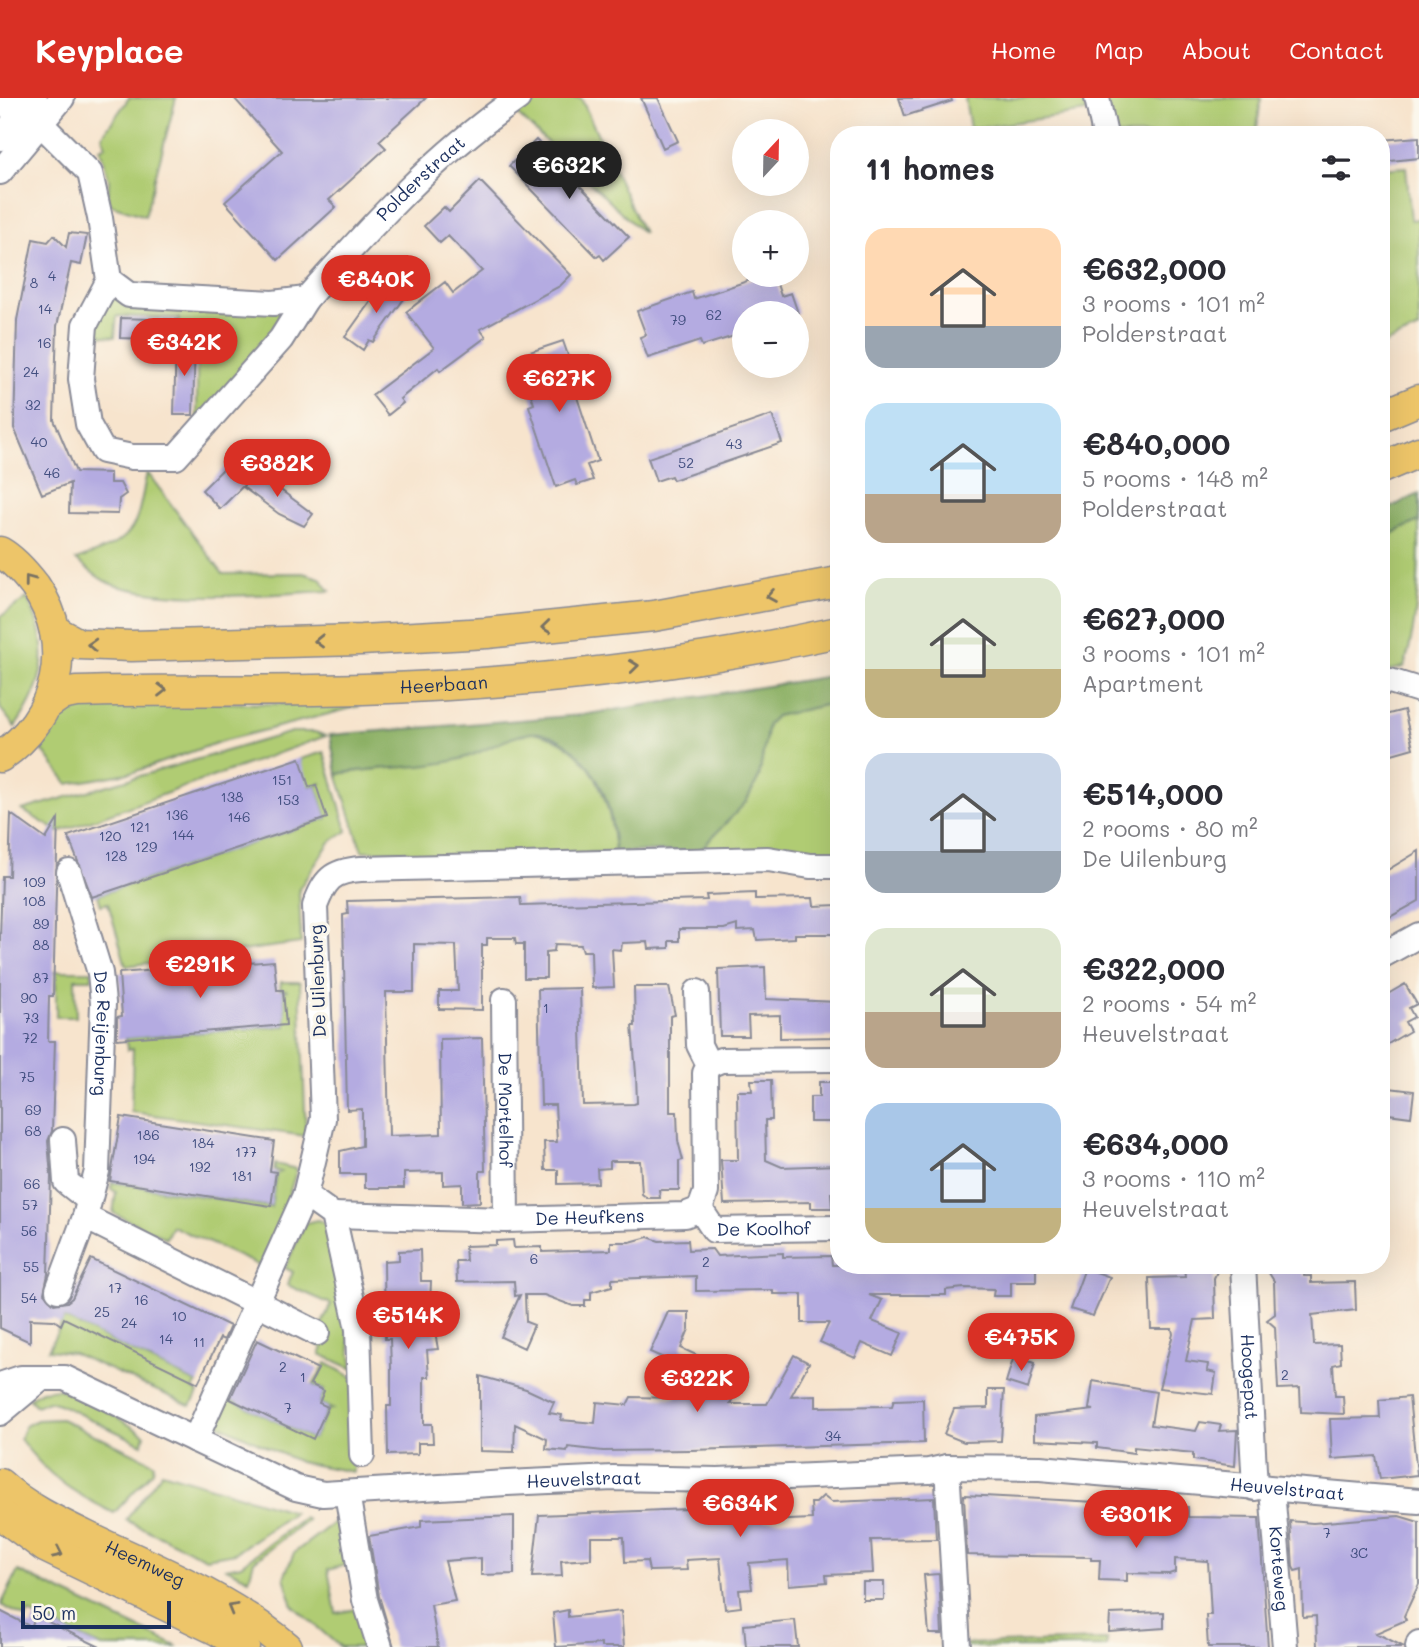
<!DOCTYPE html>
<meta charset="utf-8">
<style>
:root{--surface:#fff;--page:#f7f7f7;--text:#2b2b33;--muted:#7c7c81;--accent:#d93025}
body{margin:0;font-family:Mali,sans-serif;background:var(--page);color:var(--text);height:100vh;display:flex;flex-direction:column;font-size:26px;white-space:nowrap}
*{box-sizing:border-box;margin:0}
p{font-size:23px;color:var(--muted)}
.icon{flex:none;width:38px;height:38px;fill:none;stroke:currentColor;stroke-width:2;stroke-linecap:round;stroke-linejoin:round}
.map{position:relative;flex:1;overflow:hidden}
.details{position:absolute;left:830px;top:28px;width:560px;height:1148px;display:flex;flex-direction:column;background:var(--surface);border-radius:28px;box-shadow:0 7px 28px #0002}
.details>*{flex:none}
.needle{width:46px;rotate:22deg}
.tools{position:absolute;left:732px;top:21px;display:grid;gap:14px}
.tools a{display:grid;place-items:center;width:77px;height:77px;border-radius:50%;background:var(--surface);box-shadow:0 7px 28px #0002;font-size:35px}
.scale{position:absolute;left:21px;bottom:18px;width:150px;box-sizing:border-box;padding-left:7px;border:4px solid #1b2f5e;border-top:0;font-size:19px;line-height:24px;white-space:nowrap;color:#1b2f5e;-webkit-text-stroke:5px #fbf7ec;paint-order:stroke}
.price{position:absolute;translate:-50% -60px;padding:0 16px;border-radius:24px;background:var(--accent);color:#fff;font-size:23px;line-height:46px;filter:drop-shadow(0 2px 4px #0008)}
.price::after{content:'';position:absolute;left:50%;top:42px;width:21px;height:16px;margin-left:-10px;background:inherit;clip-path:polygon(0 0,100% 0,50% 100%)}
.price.active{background:#222;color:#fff}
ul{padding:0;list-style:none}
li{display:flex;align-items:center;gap:21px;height:175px;padding:0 35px}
li span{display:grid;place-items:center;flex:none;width:196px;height:140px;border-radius:21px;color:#555}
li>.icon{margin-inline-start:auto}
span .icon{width:84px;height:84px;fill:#fffc;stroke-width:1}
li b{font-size:30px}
h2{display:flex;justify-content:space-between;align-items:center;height:84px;padding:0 35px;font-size:30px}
header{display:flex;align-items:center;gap:42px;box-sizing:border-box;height:98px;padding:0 35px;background:var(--accent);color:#fff}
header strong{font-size:33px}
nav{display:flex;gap:38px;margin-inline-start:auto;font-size:24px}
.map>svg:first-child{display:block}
.green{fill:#b0cc73;stroke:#667e68;stroke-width:2}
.forest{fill:#8cb065;stroke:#547062;stroke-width:2}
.building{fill:#b4abe1}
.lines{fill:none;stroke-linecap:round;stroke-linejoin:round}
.minor-casing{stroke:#898a96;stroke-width:28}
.major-casing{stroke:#898a96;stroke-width:33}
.minor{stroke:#fff;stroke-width:24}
.major{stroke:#edc569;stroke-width:30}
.oneway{stroke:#797263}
.labels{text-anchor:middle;stroke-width:7;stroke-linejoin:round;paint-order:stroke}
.number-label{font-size:14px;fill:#414e7f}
.street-label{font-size:18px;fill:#1b2f5e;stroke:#fbf7ec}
</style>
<header>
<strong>Keyplace</strong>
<nav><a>Home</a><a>Map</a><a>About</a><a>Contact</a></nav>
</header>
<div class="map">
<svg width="1419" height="1549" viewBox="0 0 1419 1549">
<rect width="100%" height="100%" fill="#fbf7ec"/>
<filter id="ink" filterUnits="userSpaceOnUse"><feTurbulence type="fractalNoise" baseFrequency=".0143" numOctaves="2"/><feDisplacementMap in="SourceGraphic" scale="14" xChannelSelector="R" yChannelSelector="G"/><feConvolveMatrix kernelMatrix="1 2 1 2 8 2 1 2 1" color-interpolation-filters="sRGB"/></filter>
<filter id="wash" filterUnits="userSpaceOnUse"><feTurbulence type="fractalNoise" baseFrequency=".00686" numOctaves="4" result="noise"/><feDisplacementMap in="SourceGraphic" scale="28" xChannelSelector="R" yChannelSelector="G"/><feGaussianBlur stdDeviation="1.57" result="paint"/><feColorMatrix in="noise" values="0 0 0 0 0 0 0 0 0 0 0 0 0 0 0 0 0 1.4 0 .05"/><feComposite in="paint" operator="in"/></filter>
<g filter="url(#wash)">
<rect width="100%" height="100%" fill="#f7e4cd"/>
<path class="green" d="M129 0H176L145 118 111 107 108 101 109 82 100 51 106 48 102 38Z
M530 0H581L643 135 513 12Z
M965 0H1083L1086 14 970 31Z
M1104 0H1261L1256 37H1112Z
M1406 69 1411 122 1419 121V231L1381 247V71Z
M114 196 277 213 282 219 274 235 197 323V241L179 240V220L117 218 115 239 95 237 96 222Z
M147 374 223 476 303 475 320 480 330 493C263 496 182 505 117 488 103 485 88 471 76 462 137 440 135 436 147 374Z
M1419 423C1419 472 1419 523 1404 569L1381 575V441Z
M27 500C52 549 46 585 15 629L0 610V519Z
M190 604 360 608 222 643 134 674 68 686 39 648C57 628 55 614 84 605Z
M838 604 836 647 838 758 699 753 746 704 759 679 768 626 776 618Z
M292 634H315L326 638 59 734 22 712Z
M534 634C593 647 610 700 615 754L413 759 407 753H362L337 676 460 661 513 638Z
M324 654 347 733 330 744 299 791 301 845 126 868 108 805 101 807 98 797 327 720 316 688 322 685 305 690 300 661Z
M56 873H92V881H75L76 919H56Z
M281 884H300L306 1038 131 1014 133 951 127 952 126 940 286 928 283 894 288 892 280 891Z
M275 1066 297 1071 280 1125 260 1168 172 1128 166 1140 113 1115 116 1094 111 1091 112 1084 271 1109 276 1076 281 1074 274 1072Z
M317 1122 324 1124 345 1212 353 1271 320 1256 323 1250 314 1244 331 1206 287 1187 293 1174 285 1170 305 1125Z
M64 1220 197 1285 193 1291 198 1295 191 1308 73 1255 48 1252Z
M326 1265 354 1280 353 1374 299 1364 214 1324 226 1299 313 1341 327 1312 332 1311 319 1305 324 1292 313 1287Z
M59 1291 99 1308 145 1337 142 1346 59 1306 48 1303 36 1308 29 1300 42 1293Z
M61 1321 154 1365 153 1373 114 1415C73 1395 48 1379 20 1341L25 1328 37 1322Z
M162 1374 294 1414 235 1455 206 1460 126 1422Z
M341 1419 349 1466 328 1472 336 1515 362 1510 372 1549H340L293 1508 284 1479 294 1455Z
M303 1420 307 1422 254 1463 249 1481 226 1470 241 1467Z
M18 1473 178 1549H102L29 1515 26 1520 1 1507Z
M1107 1542V1549H966V1546Z"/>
<path class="forest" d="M1419 396V423L1381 441V414Z
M838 577V604L776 618 768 626 759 679 746 704 699 753 615 754C613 733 611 710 602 691 590 665 561 631 530 635 504 639 484 655 460 661 421 672 377 668 337 676L330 637 582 617Z"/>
<g id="blocks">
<path class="building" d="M234 0H426L379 43 386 50 329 102 336 109 278 162 225 104 282 53Z
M641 0H658L678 43 663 50Z
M899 0H951L952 3 905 18Z
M1419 39V60L1381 64V42Z
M536 42 629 139 604 162 600 157 597 159 509 68Z
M480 83 571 177 560 188 480 231 486 239 440 273 438 270 400 301 403 305 388 317 372 297 434 250 406 214 445 184 453 195 482 173 448 138 440 145 424 128 444 109 449 114Z
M69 135 87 137 81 167 71 165 57 228 54 322 76 374 110 375V385H120L126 396 119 401 118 416 69 415 70 385 42 396 14 330 17 222 33 141 48 144 54 137 66 149Z
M765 177H774L781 198 791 195 798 215H744V235L702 248 700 243 648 260 640 239 646 237 637 213 692 194 694 201Z
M392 181 406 198 373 244 369 242 363 252 345 239 380 190Z
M121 220 177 222 176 242 120 240Z
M176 242H195L193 317H174Z
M563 243 582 298 577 299 598 363 587 367 593 382 577 387 575 382 556 389 529 308 534 306 518 258Z
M772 317 782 345 673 382 671 378 656 383 648 360Z
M228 366 246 385 220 411 202 392Z
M255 373 313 416 304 428 279 416 243 389Z
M1404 612 1413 650 1385 658 1381 618Z
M300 660 309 689 316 687 327 720 92 799 68 738Z
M11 716 46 741 58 721 53 898H49L48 943H55L52 1033 48 1043 51 1079 48 1176 44 1195 54 1206 67 1204 72 1200 91 1161 230 1228 224 1242 220 1240 198 1285 64 1220 61 1227 54 1222 30 1221V1244L0 1230V839L2 778H9Z
M1419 753V803L1381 824V776Z
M755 795V801L813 800 814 808 838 807V836H795V840L757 842 755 832 737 833V827L724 831H679V843H669V850L649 851 648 844 622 845 621 852 612 851 614 889 592 890 591 853H583L581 847 555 846 554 853 546 854V880H524V846H516L515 840H487V847H482V912L439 911V893H458L456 847 414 846V894H386L389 1038 441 1036 440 941 482 940 485 1073H480V1104L462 1105V1086L443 1087V1074L404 1075V1090H365V1076H340V1053L362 1048V1011L347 1012 343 817 348 816 347 803 520 799 521 807 707 802 706 797Z
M274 863 277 892H283L286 927 117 941V919L122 918 119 875Z
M765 869 766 901 838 904V939L780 940V917L748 918 749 938H720L718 871Z
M1405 886 1417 906 1409 910 1414 919 1405 924 1410 933 1381 950V900Z
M634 889H669L675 917 670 918V1014H677L678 1043 683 1062 679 1063V1092H659L660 1100H647L642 1096 640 1063H610V1070L597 1071 598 1085 558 1086V1072H545L544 1044H557L555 1007H541L538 891 580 890 583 1007 634 1006 637 1005 636 976 632 928H635Z
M751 982H771L772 1022H765L766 1062 782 1069 838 1067V1095H831L832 1110H811V1104L724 1106 721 1062H738L737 993H752Z
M819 984H838V1024H810V999H819Z
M1381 989 1414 993 1411 1019 1381 1015Z
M121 1019 274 1043 270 1073 276 1074 271 1108 110 1083Z
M648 1139 659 1143 688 1142 689 1152 712 1151 717 1158 783 1155V1159L831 1158 832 1167H1036V1184H1011V1198H993L994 1191 964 1190 946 1192V1197H869L882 1202 872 1223 902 1235 892 1258 862 1245 855 1260 820 1244 829 1225H802V1196H773V1192L696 1193V1178L612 1181V1188L591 1194V1202H585V1208H573L544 1197H525L526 1224 534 1227 524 1250 501 1239 520 1197 515 1198 514 1183 457 1184 456 1163H466L465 1148 496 1147V1143L513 1142 514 1150 542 1149V1154L611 1152V1144H630Z
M420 1152 421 1183H431L430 1206 438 1251 427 1252 429 1279H424V1326H432L433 1345H418V1356L388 1357 387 1308H391V1270L390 1241H385L384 1163 399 1162V1153Z
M1184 1167H1220L1214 1180 1215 1221 1195 1222 1186 1263 1208 1266 1207 1273 1216 1275 1213 1296 1159 1290 1173 1236 1172 1231H1151L1149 1180 1185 1179Z
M1264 1167H1304V1178H1311V1185L1355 1184 1356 1212 1312 1217 1314 1247 1340 1246 1341 1265 1333 1267 1335 1298H1343L1344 1316 1301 1314 1300 1290 1278 1291 1275 1229 1267 1222 1275 1216 1274 1183Z
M1085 1170 1110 1179 1093 1218 1070 1211Z
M668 1214H689V1231L681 1250 731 1273 729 1279 740 1284 730 1306H767L794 1257 809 1265 791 1298 816 1297V1309L892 1308 894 1302 923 1301 924 1345 691 1352 603 1353 568 1349 567 1353 546 1351 547 1341 515 1326 514 1354 480 1353V1278L526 1291 554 1304 549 1315 562 1317 561 1322 595 1325 597 1304 627 1307 631 1299 675 1300 688 1271 650 1254Z
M257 1242 318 1271 310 1286 324 1293 319 1305 328 1309 313 1341 230 1301Z
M1014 1258 1035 1265 1028 1291 1006 1284Z
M1093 1283 1156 1294 1151 1327 1196 1333 1200 1324 1221 1327 1219 1333 1237 1332 1235 1368 1193 1362V1355L1134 1349V1355L1097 1350V1345L1034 1342V1319L1094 1312 1089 1311Z
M988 1292H1004L1001 1343 964 1344 944 1336 954 1311 988 1310Z
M1409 1299 1417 1377 1380 1381 1376 1358 1332 1361 1330 1321 1380 1320 1379 1302Z
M964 1397 1188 1409V1419L1259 1420 1268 1549H1208L1206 1517H1211L1208 1463 1175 1461V1474L1169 1476 1127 1475V1483L1099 1482 1100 1462H1091V1459L967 1457Z
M823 1398 831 1404 934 1400 936 1441 871 1442 873 1475 826 1477 827 1484 789 1487 788 1462 749 1465 752 1491 739 1492 741 1509 725 1511 720 1460 686 1462 687 1472 649 1473 647 1463 625 1464 624 1439H591V1461L561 1463 562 1478 532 1479 539 1417 763 1408 765 1423 812 1421 811 1405H816Z
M514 1418V1476L481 1477V1460L445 1463 455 1503 431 1507 438 1549H394L379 1498 369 1438 421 1429V1422Z
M1399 1418 1419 1424V1486L1404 1518 1406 1522 1376 1535 1404 1549H1317L1316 1518 1303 1519 1302 1471 1295 1473 1293 1469 1290 1423 1313 1425Z
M939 1476 942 1536H929L924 1477Z
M863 1484H884V1502H863Z
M568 1512V1519L621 1513 624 1549H601V1546L556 1549 553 1515Z
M0 1513 31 1529 36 1518 100 1549H0Z
M1164 1514V1530L1109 1534 1110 1516Z
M795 1522 798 1549H746L744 1527Z"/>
</g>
</g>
<g filter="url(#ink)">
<use href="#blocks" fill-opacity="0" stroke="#898a96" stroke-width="2"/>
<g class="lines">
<defs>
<g id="minor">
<path d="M0 0 19 18 33 23"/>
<path d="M25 0 31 5 40 25 90 75 100 120 109 182 85 227 81 281 88 326 103 353 132 359H176L281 241 306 201"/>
<path d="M1097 0 1105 37"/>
<path d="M0 40 35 0"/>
<path d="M0 74 62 0"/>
<path id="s1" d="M109 182 129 197 273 205 306 201C371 128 436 56 518 0"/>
<path d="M1381 585 1390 583 1419 592"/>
<path id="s2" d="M69 774 100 875 103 905 97 1073 85 1119 317 1235"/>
<path d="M1381 858 1419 837"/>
<path d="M697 894 699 947 709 967"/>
<path id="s3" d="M504 902 506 1122"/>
<path d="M63 1042 66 1084 89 1102"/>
<path id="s4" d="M700 1111 714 1132 838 1130"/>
<path id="s5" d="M333 1117 506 1122 685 1117 700 1111 706 1094 705 975 709 967 721 962 838 961"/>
<path id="s6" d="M1243 1167 1255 1390"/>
<path d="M58 1192 85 1119"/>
<path id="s7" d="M0 1287 21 1280H65L296 1390 323 1396 507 1385 613 1380 718 1382 929 1373 947 1369 1040 1370 1419 1403"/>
<path d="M0 1315 42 1280"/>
<path d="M195 1342 305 1097"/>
<path d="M362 1357 358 1231 333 1117 305 1097 323 1021 315 808C325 782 331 773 361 771L768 761 810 768H838"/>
<path d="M947 1369 958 1549"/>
<path id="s8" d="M1272 1392 1285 1549"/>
<path d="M347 1395 365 1502 380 1549"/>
<path d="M1418 1549 1419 1545"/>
</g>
<g id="major">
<path d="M1381 318 1419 302"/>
<path d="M1381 370 1419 354"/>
<path d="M0 454C14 462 25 475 35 488 76 547 58 621 0 659"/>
<path d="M55 533 79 546 131 548 361 542 487 535 654 518 838 484"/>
<path id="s9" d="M48 606 61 597 76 594C172 591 268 594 363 591 522 586 683 568 838 534"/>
<path id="s10" d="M0 1386C27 1411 63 1427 96 1443 162 1474 231 1502 287 1549"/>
<path d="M0 1416 45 1449 219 1533 244 1549"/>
</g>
</defs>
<use href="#minor" class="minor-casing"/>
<use href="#major" class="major-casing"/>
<use href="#minor" class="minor"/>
<use href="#major" class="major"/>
</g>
<defs><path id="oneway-chevron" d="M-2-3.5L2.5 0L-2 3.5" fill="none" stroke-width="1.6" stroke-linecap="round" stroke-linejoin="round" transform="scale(1.75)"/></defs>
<g class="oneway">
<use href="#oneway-chevron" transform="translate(29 482) rotate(-127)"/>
<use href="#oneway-chevron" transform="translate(771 498) rotate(170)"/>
<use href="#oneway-chevron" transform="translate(546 529) rotate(174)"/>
<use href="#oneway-chevron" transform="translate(319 543) rotate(179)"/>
<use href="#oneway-chevron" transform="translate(92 547) rotate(-177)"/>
<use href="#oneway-chevron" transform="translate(634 568) rotate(-6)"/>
<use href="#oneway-chevron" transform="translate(162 592)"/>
<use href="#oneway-chevron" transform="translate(58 1455) rotate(25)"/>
<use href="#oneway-chevron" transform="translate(232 1510) rotate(-150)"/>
</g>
</g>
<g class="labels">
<g class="number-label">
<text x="52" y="183">4</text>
<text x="34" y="190">8</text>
<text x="45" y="216">14</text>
<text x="714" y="222">62</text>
<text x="678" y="227">79</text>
<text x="44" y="250">16</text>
<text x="31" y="279">24</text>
<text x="33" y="312">32</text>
<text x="39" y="349">40</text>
<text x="734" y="351">43</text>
<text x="686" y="370">52</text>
<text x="52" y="380">46</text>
<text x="282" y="687">151</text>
<text x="232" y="704">138</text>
<text x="288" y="707">153</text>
<text x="177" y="722">136</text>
<text x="239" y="724">146</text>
<text x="140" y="734">121</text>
<text x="183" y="742">144</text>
<text x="110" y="743">120</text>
<text x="146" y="754">129</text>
<text x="116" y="763">128</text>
<text x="34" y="789">109</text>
<text x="34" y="808">108</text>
<text x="41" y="831">89</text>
<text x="41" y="852">88</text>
<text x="41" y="885">87</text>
<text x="29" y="905">90</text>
<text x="546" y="915">1</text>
<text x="31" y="925">73</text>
<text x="30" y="945">72</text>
<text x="27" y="984">75</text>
<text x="33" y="1017">69</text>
<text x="33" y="1038">68</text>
<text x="148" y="1042">186</text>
<text x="203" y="1050">184</text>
<text x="246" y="1059">177</text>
<text x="144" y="1066">194</text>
<text x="200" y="1074">192</text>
<text x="242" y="1083">181</text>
<text x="32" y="1091">66</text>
<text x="30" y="1112">57</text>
<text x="29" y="1138">56</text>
<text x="534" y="1166">6</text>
<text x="706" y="1169">2</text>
<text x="31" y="1174">55</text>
<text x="115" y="1195">17</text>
<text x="29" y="1205">54</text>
<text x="141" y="1207">16</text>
<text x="102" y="1219">25</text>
<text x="179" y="1223">10</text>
<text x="129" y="1230">24</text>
<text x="166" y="1246">14</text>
<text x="199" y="1249">11</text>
<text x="283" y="1274">2</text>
<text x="1285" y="1282">2</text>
<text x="303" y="1284">1</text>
<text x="288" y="1315">7</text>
<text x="833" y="1343">34</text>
<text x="1327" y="1440">7</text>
<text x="1359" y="1460">3C</text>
</g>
<g class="street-label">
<text dy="6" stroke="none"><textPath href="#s1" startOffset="369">Polderstraat</textPath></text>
<text dy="6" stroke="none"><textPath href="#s9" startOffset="399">Heerbaan</textPath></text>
<text transform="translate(318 883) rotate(-92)" y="6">De Uilenburg</text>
<text dy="6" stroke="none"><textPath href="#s2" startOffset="166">De Reijenburg</textPath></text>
<text dy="6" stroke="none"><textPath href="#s3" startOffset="110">De Mortelhof</textPath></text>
<text dy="6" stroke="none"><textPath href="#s5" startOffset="257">De Heufkens</textPath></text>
<text dy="6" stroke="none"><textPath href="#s4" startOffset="75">De Koolhof</textPath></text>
<text dy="6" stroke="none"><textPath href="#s6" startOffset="112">Hoogepat</textPath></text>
<text dy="6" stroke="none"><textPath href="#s7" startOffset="611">Heuvelstraat</textPath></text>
<text dy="6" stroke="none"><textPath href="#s7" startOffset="1316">Heuvelstraat</textPath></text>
<text dy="6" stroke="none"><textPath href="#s10" startOffset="166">Heemweg</textPath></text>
<text dy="6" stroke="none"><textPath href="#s8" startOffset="79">Korteweg</textPath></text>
</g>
</g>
</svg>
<div class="tools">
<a><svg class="needle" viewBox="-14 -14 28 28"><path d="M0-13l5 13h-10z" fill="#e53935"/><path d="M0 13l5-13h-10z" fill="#7c7c81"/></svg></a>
<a>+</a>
<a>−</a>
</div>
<div class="scale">50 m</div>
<b class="price active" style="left:569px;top:103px">€632K</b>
<b class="price" style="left:376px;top:217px">€840K</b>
<b class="price" style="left:184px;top:280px">€342K</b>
<b class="price" style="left:559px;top:316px">€627K</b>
<b class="price" style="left:277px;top:401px">€382K</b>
<b class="price" style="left:200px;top:902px">€291K</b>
<b class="price" style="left:408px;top:1253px">€514K</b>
<b class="price" style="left:1021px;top:1275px">€475K</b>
<b class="price" style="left:697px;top:1316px">€322K</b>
<b class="price" style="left:740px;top:1441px">€634K</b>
<b class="price" style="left:1136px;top:1452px">€301K</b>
<section class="details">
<h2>11 homes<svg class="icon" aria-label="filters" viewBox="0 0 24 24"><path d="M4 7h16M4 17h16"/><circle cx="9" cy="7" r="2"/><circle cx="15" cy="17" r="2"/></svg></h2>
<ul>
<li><span style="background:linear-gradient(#ffd9b3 70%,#9aa5b1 0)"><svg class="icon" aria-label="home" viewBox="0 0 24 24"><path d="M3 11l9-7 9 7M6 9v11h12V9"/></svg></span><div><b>€632,000</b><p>3 rooms · 101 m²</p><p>Polderstraat</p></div></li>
<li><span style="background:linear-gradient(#bfe0f5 65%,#b9a48a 0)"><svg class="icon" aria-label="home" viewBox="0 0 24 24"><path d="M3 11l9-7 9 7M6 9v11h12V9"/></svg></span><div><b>€840,000</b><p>5 rooms · 148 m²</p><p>Polderstraat</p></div></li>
<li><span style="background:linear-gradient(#dfe7d0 65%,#c2b280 0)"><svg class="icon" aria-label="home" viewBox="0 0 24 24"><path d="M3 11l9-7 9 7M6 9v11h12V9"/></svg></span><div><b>€627,000</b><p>3 rooms · 101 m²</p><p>Apartment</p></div></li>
<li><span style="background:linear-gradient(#c9d6e8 70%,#9aa5b1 0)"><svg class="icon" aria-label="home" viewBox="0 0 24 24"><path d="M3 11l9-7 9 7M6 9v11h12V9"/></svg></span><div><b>€514,000</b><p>2 rooms · 80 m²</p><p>De Uilenburg</p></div></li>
<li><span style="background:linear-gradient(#dfe7d0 60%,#b9a48a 0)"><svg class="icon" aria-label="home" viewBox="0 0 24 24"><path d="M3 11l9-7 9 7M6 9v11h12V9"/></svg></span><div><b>€322,000</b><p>2 rooms · 54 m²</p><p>Heuvelstraat</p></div></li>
<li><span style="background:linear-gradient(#a9c7e8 75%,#c2b280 0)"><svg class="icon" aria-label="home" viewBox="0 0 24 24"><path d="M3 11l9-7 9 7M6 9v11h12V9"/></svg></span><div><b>€634,000</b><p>3 rooms · 110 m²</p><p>Heuvelstraat</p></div></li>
</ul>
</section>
</div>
